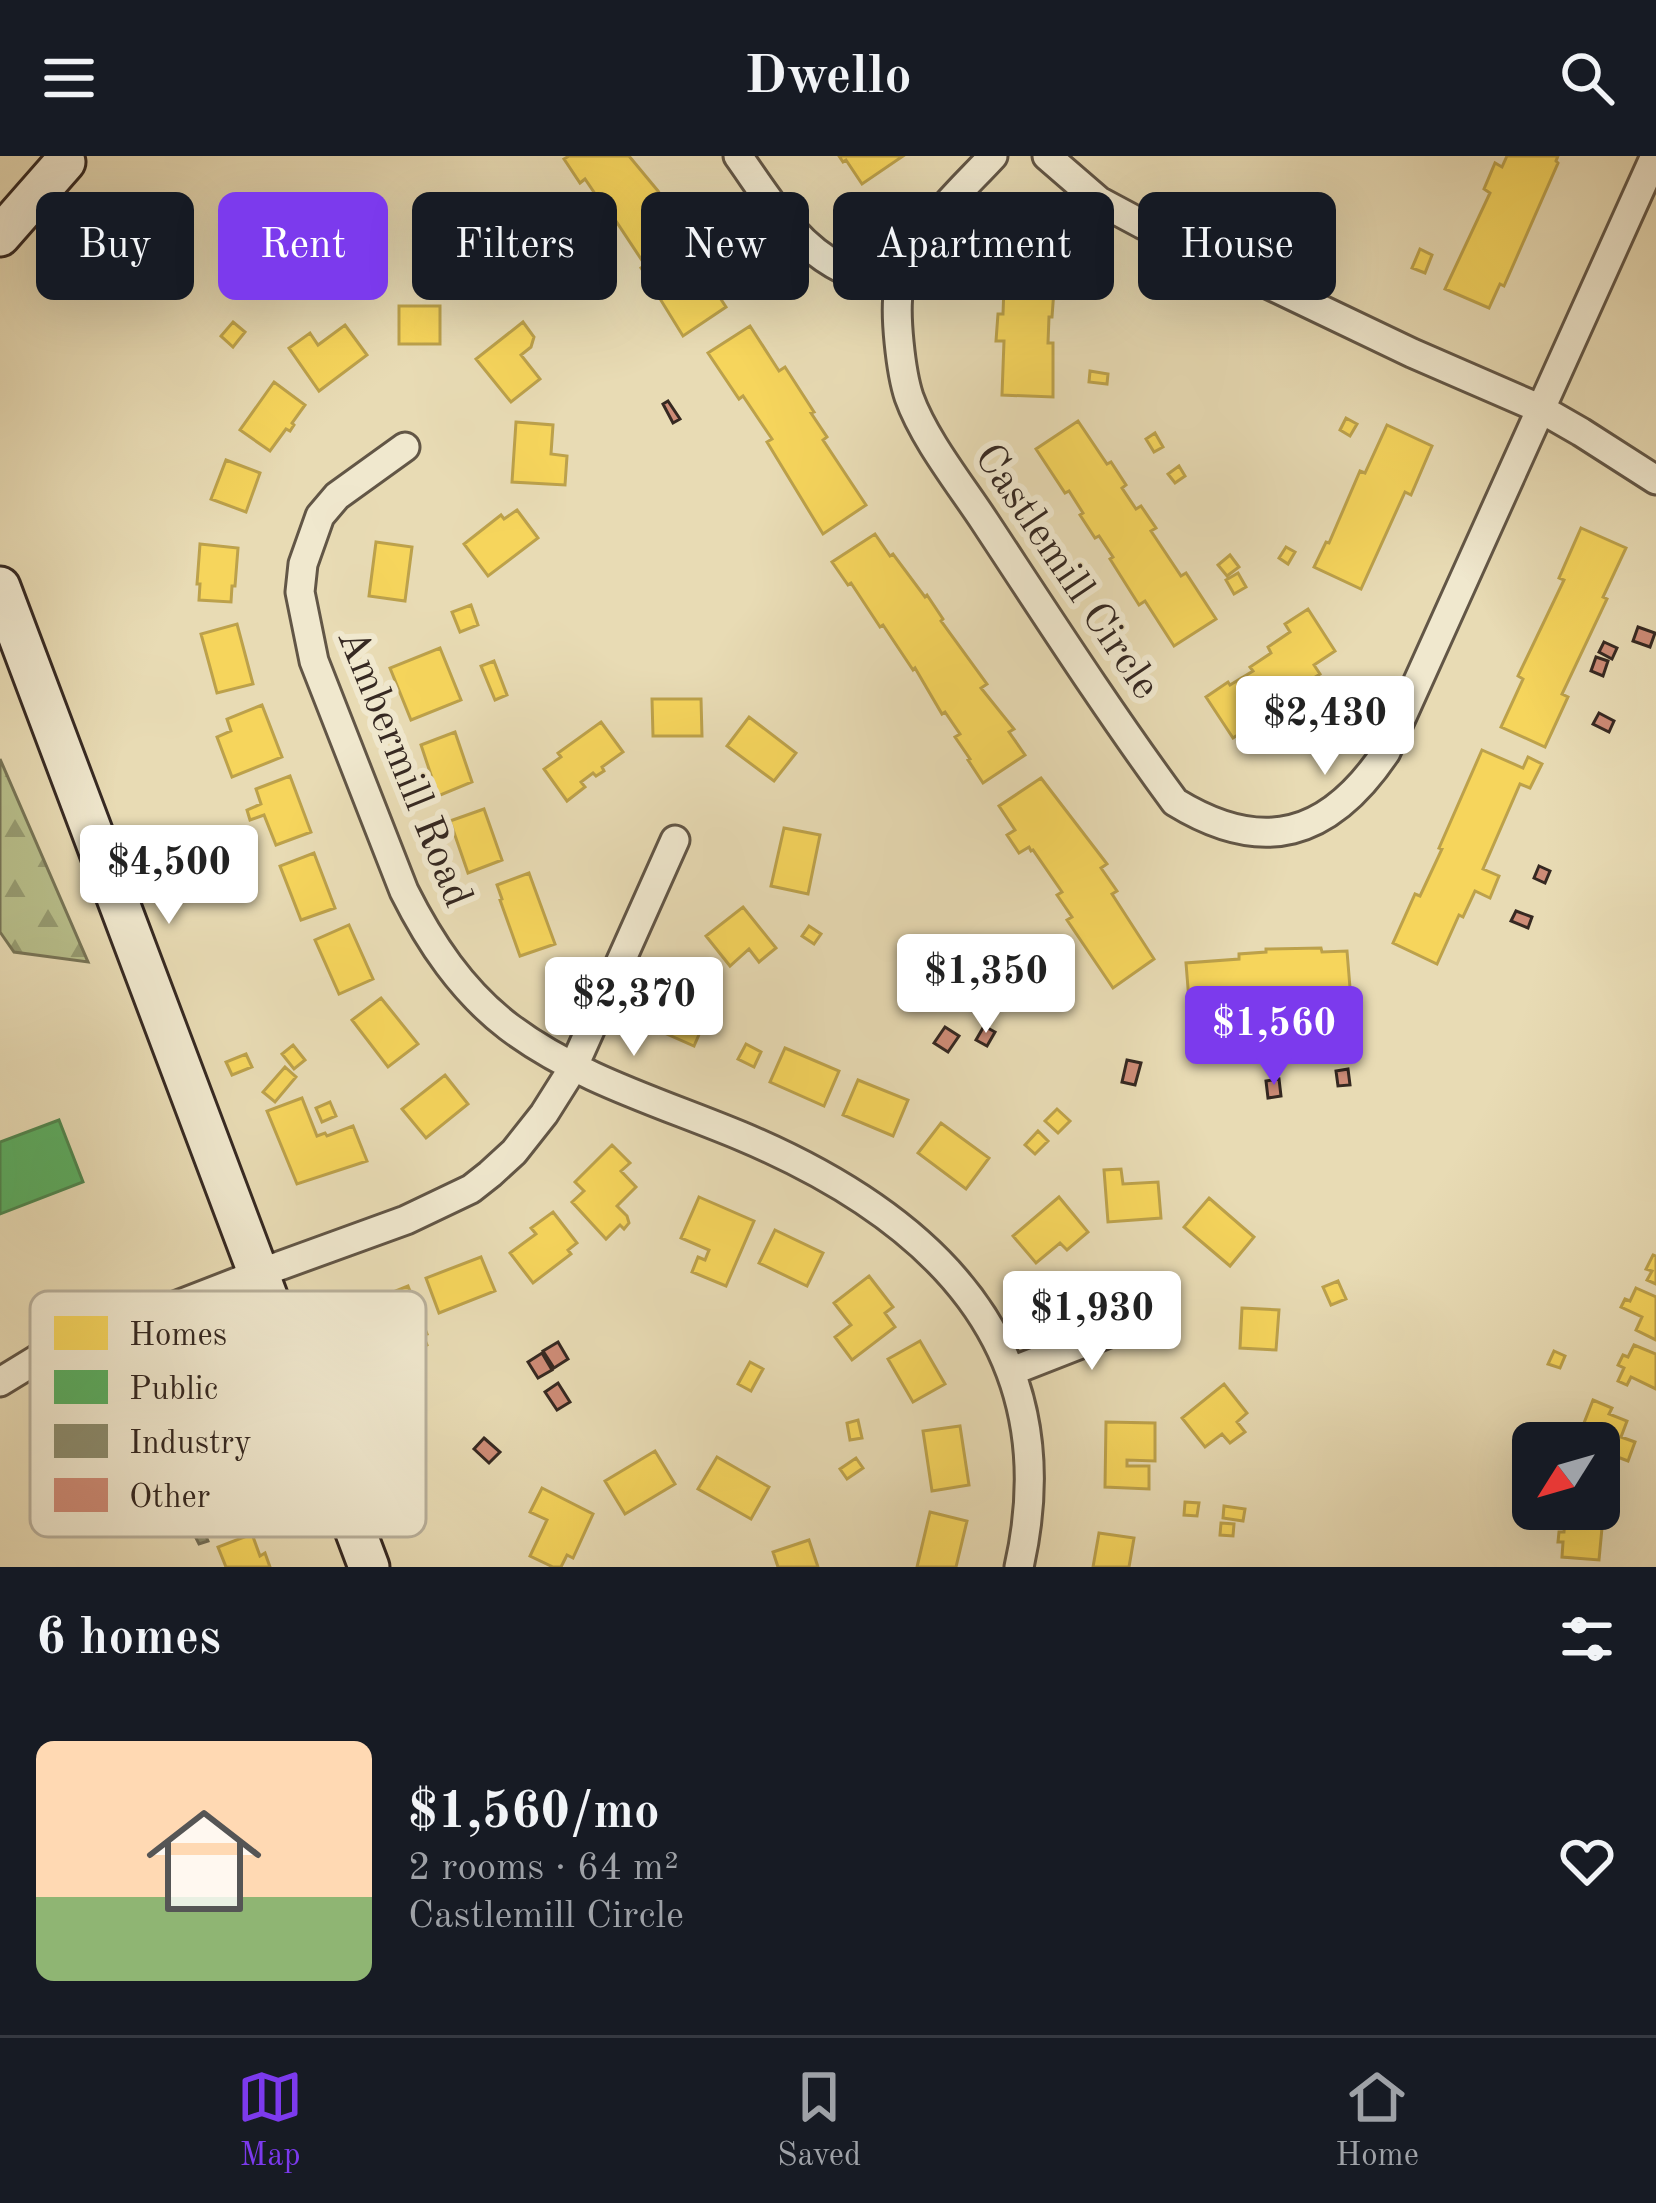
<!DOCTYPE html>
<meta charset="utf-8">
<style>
:root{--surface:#171b24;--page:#242831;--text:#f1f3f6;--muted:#9ea1a6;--line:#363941;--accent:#7c3aed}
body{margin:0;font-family:"Old Standard TT",serif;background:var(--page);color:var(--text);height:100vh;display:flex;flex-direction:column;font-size:45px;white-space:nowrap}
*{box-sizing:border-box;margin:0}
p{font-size:39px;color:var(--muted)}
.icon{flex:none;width:66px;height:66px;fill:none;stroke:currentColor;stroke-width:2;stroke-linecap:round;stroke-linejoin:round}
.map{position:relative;height:1411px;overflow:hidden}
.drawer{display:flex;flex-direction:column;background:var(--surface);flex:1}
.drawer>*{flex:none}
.guide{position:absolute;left:36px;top:36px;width:1584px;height:108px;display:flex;gap:24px}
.needle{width:78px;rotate:233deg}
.tools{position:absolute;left:1512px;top:1266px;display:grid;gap:24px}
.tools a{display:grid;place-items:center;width:108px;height:108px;border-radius:18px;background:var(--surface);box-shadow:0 12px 48px #0002;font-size:60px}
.price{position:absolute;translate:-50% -102px;padding:0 27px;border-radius:12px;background:#fff;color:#222;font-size:39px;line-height:78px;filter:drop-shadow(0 3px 6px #0008)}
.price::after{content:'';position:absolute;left:50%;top:72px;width:36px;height:27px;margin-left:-18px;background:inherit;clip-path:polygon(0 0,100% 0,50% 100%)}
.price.on{background:var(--accent);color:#fff}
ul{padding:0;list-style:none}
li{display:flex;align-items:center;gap:36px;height:300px;padding:0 36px}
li+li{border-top:3px solid var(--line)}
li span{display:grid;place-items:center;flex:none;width:336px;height:240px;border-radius:18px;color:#555}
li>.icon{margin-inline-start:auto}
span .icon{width:144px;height:144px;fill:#fffc;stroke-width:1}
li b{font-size:51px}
h2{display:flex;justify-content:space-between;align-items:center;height:144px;padding:0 36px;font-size:51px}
.chip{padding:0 42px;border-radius:18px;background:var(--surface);box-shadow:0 12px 48px #0002;font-size:42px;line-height:108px}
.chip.on{background:var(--accent);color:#fff}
header{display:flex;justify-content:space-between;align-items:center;height:156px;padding:0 36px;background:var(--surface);font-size:54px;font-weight:600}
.tabs{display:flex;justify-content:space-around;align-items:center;height:168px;border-top:3px solid var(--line);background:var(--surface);font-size:33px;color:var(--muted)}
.tabs a{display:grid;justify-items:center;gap:6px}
.tabs .on{color:var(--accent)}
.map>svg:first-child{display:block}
.forest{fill:url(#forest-firs);stroke:#777456;stroke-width:3}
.homes{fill:#f6d55c;stroke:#bca14b;stroke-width:3}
.public{fill:#5aae61;stroke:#4f864e;stroke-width:3}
.industry{fill:#8c8c6e;stroke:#726e57;stroke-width:3}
.building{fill:#ce8c77;stroke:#362922;stroke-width:3}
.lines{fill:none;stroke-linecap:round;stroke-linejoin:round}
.minor-casing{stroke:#625646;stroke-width:33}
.secondary-casing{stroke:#362922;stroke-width:45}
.minor{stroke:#f0e8ce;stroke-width:27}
.secondary{stroke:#f0e8ce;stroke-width:39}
.labels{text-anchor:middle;stroke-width:12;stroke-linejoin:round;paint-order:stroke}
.street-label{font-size:42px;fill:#362922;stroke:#f0e8ce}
.key{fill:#f0e8ce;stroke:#b8af9a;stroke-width:3}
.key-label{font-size:33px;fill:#362922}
</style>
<header><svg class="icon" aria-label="menu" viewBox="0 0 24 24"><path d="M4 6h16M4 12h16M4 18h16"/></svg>Dwello<svg class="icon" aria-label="search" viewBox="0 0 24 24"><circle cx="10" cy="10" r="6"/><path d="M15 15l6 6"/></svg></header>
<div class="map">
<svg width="1656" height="1411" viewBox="0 0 1656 1411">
<defs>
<pattern id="forest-firs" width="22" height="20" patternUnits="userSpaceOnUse" patternTransform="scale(3)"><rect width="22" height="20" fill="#b8bf8b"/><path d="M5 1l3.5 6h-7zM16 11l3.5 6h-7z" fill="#969b71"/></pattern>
</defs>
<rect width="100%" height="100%" fill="#e8dbb4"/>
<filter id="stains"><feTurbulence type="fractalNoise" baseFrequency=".00167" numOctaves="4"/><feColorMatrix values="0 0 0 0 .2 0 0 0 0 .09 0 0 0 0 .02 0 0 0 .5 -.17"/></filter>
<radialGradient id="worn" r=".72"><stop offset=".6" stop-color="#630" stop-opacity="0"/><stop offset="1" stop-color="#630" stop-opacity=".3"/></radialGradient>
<path class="forest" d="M0 603 88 806 14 796 0 776Z"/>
<path class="homes" d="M569 0H629L658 35 687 82 683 85 726 151 683 180 641 112 645 109 602 44 600 45 585 23 580 27 564 3Z
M839 0H903L862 28 846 4 843 6Z
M1507 0H1558L1556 5 1558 7 1504 130 1500 128 1489 152 1445 133 1490 37 1484 33 1495 7 1502 11Z
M1420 93 1432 99 1425 117 1412 112Z
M1008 103 1060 105 1059 134H1054L1052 161H1049L1048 187H1053V241L1002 239 1004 185H996L998 158H1003L1004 131 1007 132Z
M323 106 336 127 324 134 311 114Z
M543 108 556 126 540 136 528 118Z
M399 150H440V188H399Z
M233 166 245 176 233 191 221 180Z
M523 166 534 181 531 191 521 199 540 223 511 246 476 203Z
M345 169 367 199 319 235 289 192 310 177 318 189Z
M750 170 779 215 785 211 814 256 811 257 827 281 823 284 866 349 823 378 767 286 772 283 743 240 739 243 708 197Z
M1090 215 1108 218 1107 228 1089 226Z
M274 226 305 249 292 267 294 269 290 275 286 273 270 295 240 274Z
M1346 262 1357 268 1350 280 1340 274Z
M1078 265 1107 308 1111 306 1126 329 1122 332 1136 353 1141 350 1156 372 1151 375 1181 420 1186 417 1216 463 1174 490 1145 445 1139 449 1110 403 1113 401 1099 380 1095 382 1080 359 1083 357 1069 335 1065 337 1036 293Z
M516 266 553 269 551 298 567 300 565 329 512 326Z
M1387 269 1432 290 1411 339 1405 336 1361 433 1314 411 1326 386 1329 387 1360 315 1365 317Z
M1155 277 1163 291 1154 296 1146 283Z
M226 304 260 317 246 356 211 343Z
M1179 310 1185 320 1175 327 1168 318Z
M517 354 538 382 488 420 464 388 501 359 504 363Z
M1581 372 1626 392 1603 441 1607 443 1562 538 1568 541 1545 591 1501 571 1523 523 1518 520 1564 424 1559 422Z
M875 378 890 400 893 398 925 441 927 439 943 463 941 465 987 528 981 532 1014 573 1009 576 1025 599 983 627 968 604 970 603 955 581 960 578 945 556 942 558 915 512 913 514 883 469 880 471 851 427 848 429 832 406Z
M376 386 412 391 405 445 369 440Z
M200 388 238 392 235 430H232L231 446 199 444 200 428H197Z
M1286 391 1295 396 1288 408 1279 402Z
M1230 399 1239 411 1227 420 1218 409Z
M1238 417 1246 431 1234 438 1226 424Z
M471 449 478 469 460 476 452 456Z
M1308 453 1335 495 1314 509 1320 518 1298 532 1302 538 1279 553 1281 557 1259 572 1256 567 1233 582 1206 541 1228 526 1230 529 1253 515 1250 511 1271 497 1268 491 1290 476 1285 468Z
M237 468 253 528 217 537 201 478Z
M440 492 461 544 411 564 390 512Z
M494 505 507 539 495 544 481 510Z
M652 543H701L702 580H653Z
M262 549 282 601 232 621 217 581 231 575 227 563Z
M749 561 796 597 774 625 727 590Z
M601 566 623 596 602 611 604 615 596 620 593 617 581 626 585 631 567 645 544 613 561 601 558 597Z
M455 576 472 626 438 640 421 589Z
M1482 594 1523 612 1528 601 1542 608 1530 632 1520 628 1483 713 1499 720 1490 742 1475 735 1463 761 1459 759 1437 808 1393 787 1415 738 1420 740 1442 693 1439 692Z
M290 620 311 676 276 689 264 659 250 664 247 654 261 648 256 633Z
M1041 622 1107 708 1101 712 1117 735 1112 738 1154 803 1113 832 1067 764 1072 761 1057 739 1062 736 1033 694 1031 695 1029 691 1019 697 1007 679 1015 674 999 650Z
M484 653 502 704 468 717 450 665Z
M784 672 820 679 808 738 771 730Z
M314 697 335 752 301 764 280 710Z
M529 717 555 788 520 800 500 744 502 743 497 729Z
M743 751 776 792 759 806 749 793 730 810 706 780Z
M349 769 373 823 339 838 315 784Z
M809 770 821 778 814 788 802 780Z
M1321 792 1322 796 1347 795 1351 844 1323 846V841L1271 845 1272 848 1245 850V853L1190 857 1186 807 1239 803V798L1266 796V793Z
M684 820 718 835 694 890 660 875Z
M381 842 418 888 388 911 352 864Z
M746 888 761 896 754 911 738 903Z
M293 889 305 904 294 913 282 898Z
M785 892 839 915 824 950 770 926Z
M246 898 252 911 232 919 226 906Z
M285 911 296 921 275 946 263 936Z
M445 919 468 948 426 982 402 953Z
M858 924 908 944 893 980 843 959Z
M302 942 317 980 325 977 327 980 353 970 367 1005 297 1028 267 955Z
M330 946 336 960 322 966 316 952Z
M1057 953 1070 965 1058 977 1045 965Z
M941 967 989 1002 966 1033 918 997Z
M1038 975 1048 985 1035 998 1025 989Z
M612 989 630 1007 621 1015 636 1031 617 1050 627 1060 629 1067 624 1073 620 1069 606 1083 572 1046 584 1035 575 1026Z
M1121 1013 1123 1028 1158 1026 1161 1062 1108 1066 1104 1014Z
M699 1041 754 1065 726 1130 692 1116 698 1101 705 1104 709 1094 681 1082Z
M1059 1041 1088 1076 1067 1094 1060 1087 1036 1107 1013 1080Z
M1209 1042 1254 1081 1230 1110 1184 1071Z
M553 1056 577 1087 568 1094 571 1098 533 1127 510 1097 536 1078 531 1072Z
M775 1074 823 1097 807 1130 759 1107Z
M1653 1099 1656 1100V1128L1647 1124 1652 1115 1646 1113Z
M481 1101 495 1135 439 1157 426 1122Z
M869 1120 893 1151 885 1157 895 1171 852 1204 835 1181 851 1169 834 1147Z
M1338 1125 1346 1143 1331 1149 1323 1131Z
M408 1130 427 1178 423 1179 427 1189 414 1195 410 1185 400 1189 395 1175 352 1192 340 1160 359 1153 358 1150Z
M1636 1132 1656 1141V1184L1636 1174 1642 1161 1621 1151 1625 1143 1630 1145Z
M1242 1152 1279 1154 1276 1194 1240 1192Z
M920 1185 945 1228 913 1246 888 1203Z
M1634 1189 1656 1198V1233L1631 1221 1627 1229 1618 1225 1624 1212 1618 1209 1623 1199 1628 1201Z
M1554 1195 1565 1200 1560 1212 1548 1208Z
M750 1206 763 1213 751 1235 738 1228Z
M1224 1228 1247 1257 1237 1266 1245 1276 1230 1287 1222 1278 1205 1291 1182 1262Z
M1593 1244 1612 1252 1609 1258 1627 1265 1621 1281 1635 1286 1628 1305 1599 1294V1287L1577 1285Z
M858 1264 862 1282 850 1284 847 1267Z
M1106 1266 1155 1267V1305L1127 1304V1310H1149V1333L1105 1331Z
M960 1270 969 1329 932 1335 923 1275Z
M655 1295 675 1328 625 1358 605 1325Z
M717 1301 769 1331 751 1363 698 1333Z
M856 1302 863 1312 847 1323 840 1313Z
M1599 1312 1614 1315 1610 1334 1617 1336 1613 1354 1599 1351Z
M542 1332 593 1358 573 1402 567 1399 561 1411H553L530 1400 547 1364 530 1356Z
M1185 1346 1199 1347 1197 1360 1184 1359Z
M1224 1350 1245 1353 1243 1365 1223 1362Z
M930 1356 967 1365 956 1411H917Z
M1565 1363 1593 1365V1371L1602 1372 1599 1404 1562 1401 1563 1386H1558L1559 1376H1564Z
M1221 1367 1234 1368 1233 1380 1220 1379Z
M1099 1377 1134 1382 1129 1411H1093Z
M252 1378 260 1400 265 1397 270 1411H226L218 1391Z
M809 1384 818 1411H778L773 1396Z"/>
<path class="public" d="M59 964 83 1026 0 1058V986Z"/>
<path class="industry" d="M215 1358 221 1374 206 1380 208 1385 199 1388 189 1368Z"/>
<path class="building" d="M668 245 680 263 673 267 663 248Z
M1638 471 1655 477 1650 491 1633 485Z
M1604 486 1617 492 1612 503 1599 496Z
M1596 501 1608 505 1603 520 1591 515Z
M1599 557 1614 565 1609 576 1593 568Z
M1539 710 1550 715 1545 727 1534 722Z
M1516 755 1532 761 1528 772 1511 765Z
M984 870 995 876 987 890 976 884Z
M945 871 959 880 948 896 934 887Z
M1127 904 1141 907 1135 929 1122 926Z
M1348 913 1350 929 1338 930 1336 915Z
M1279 923 1281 940 1268 942 1266 925Z
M558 1186 568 1203 554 1212 543 1195Z
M542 1197 552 1214 538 1222 528 1206Z
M558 1227 570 1246 557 1254 545 1236Z
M484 1282 500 1296 489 1307 474 1293Z"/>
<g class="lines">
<defs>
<path id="minor" d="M738 0C768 42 795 90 843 113 861 122 881 126 899 130
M993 0C956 40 912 76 899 132 894 157 901 217 909 241 924 283 960 328 985 366 1047 460 1108 555 1175 646 1263 700 1329 681 1386 596L1655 0
M1047 0 1099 45 1142 68 1412 197 1541 253 1581 276 1656 324
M405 291 337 340 320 360 303 408 300 436 314 505 404 735C430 787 462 835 509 871 578 923 662 947 741 980 931 1060 1069 1189 1019 1411
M1012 1215 1150 1161
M0 1226 36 1204 260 1117 406 1064 471 1033 490 1018 514 996 544 958 573 912 675 684"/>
<path id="secondary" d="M0 80 65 6
M0 431 369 1411"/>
</defs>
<use href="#minor" class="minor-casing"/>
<use href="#secondary" class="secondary-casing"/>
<use href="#minor" class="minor"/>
<use href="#secondary" class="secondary"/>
</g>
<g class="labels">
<g class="street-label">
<text transform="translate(1069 414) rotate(56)" y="15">Castlemill Circle</text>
<text transform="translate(407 611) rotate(68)" y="15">Ambermill Road</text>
</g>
</g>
<rect x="30" y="1135" width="396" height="246" rx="18" class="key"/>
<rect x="54" y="1160" width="54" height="34" fill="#f6d55c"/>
<rect x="54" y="1214" width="54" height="34" fill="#5aae61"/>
<rect x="54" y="1268" width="54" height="34" fill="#8c8c6e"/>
<rect x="54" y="1322" width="54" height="34" fill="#ce8c77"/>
<g class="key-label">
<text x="129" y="1189">Homes</text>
<text x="129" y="1243">Public</text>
<text x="129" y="1297">Industry</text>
<text x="129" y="1351">Other</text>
</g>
<rect width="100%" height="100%" filter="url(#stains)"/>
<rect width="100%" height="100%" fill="url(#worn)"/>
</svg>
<div class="tools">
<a><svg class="needle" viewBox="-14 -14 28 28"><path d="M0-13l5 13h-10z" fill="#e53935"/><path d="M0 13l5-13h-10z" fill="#9ea1a6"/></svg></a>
</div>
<b class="price" style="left:1325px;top:622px">$2,430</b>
<b class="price" style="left:169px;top:771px">$4,500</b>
<b class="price" style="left:986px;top:880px">$1,350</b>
<b class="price" style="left:634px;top:903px">$2,370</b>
<b class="price on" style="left:1274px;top:932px">$1,560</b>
<b class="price" style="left:1092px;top:1217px">$1,930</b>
<div class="guide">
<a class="chip">Buy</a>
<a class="chip on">Rent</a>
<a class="chip">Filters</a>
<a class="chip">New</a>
<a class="chip">Apartment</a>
<a class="chip">House</a>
</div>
</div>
<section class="drawer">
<h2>6 homes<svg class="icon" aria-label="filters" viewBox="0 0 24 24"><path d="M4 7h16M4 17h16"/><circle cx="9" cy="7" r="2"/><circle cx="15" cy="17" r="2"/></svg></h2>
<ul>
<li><span style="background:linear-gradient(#ffd9b3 65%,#8fb573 0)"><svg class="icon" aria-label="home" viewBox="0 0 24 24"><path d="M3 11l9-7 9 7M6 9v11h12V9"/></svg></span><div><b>$1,560/mo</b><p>2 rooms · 64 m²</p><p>Castlemill Circle</p></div><svg class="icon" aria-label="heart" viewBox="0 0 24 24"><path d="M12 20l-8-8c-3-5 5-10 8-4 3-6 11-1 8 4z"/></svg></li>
</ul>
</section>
<nav class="tabs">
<a class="on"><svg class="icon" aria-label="map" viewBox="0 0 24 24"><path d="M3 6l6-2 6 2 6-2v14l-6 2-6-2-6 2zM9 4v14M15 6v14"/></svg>Map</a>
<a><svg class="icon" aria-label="saved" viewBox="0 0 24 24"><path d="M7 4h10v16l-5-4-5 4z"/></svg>Saved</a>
<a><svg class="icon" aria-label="home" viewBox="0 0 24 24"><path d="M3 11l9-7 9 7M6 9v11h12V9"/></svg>Home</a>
</nav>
